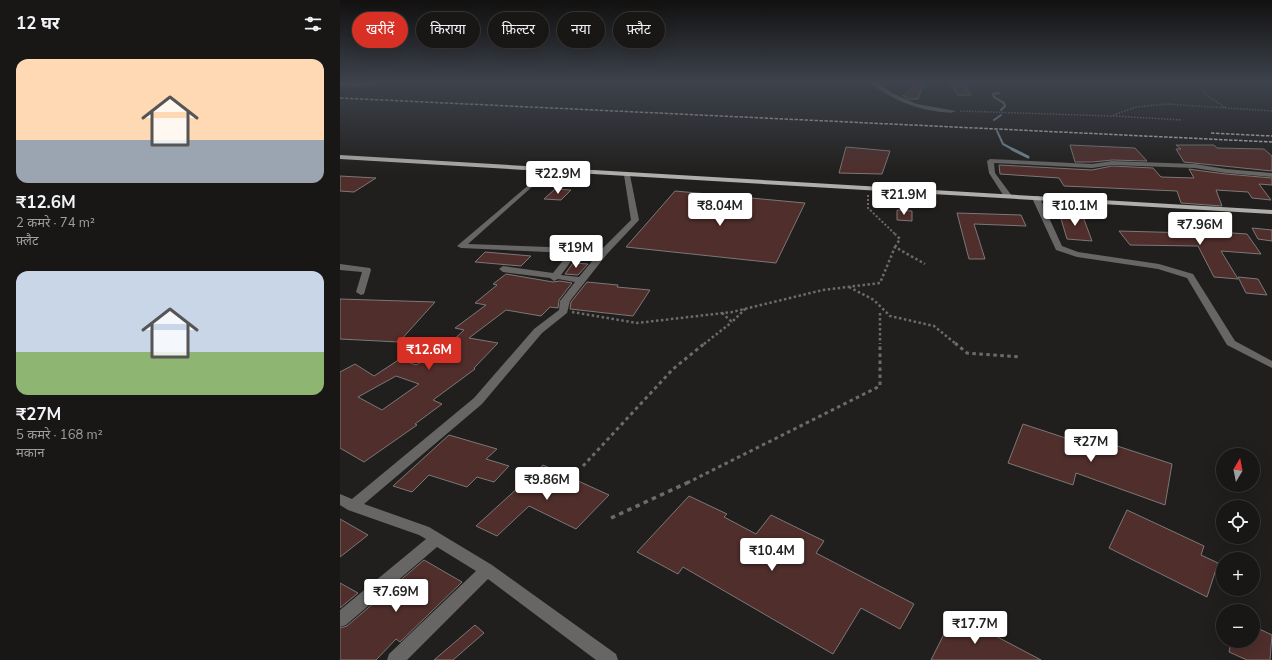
<!DOCTYPE html>
<html lang="hi">
<meta charset="utf-8">
<style>
:root{--surface:#191716;--page:#262423;--text:#f1f3f6;--muted:#9f9fa1;--line:#373635;--accent:#d93025}
body{margin:0;font-family:"Nunito Sans","Noto Sans Devanagari",sans-serif;background:var(--page);color:var(--text);height:100vh;display:flex;flex-direction:column;font-size:15px;white-space:nowrap}
*{box-sizing:border-box;margin:0}
p{font-size:13px;color:var(--muted)}
.icon{flex:none;width:22px;height:22px;fill:none;stroke:currentColor;stroke-width:2;stroke-linecap:round;stroke-linejoin:round}
.map{position:relative;flex:1;overflow:hidden}
.panel{display:flex;flex-direction:column;background:var(--surface);width:340px}
.panel>*{flex:none}
.top-card{position:absolute;left:12px;top:12px;width:380px;height:36px;display:flex;gap:8px}
.needle{width:26px;rotate:10deg}
.buttons{position:absolute;left:876px;top:448px;display:grid;gap:8px}
.buttons a{display:grid;place-items:center;width:44px;height:44px;border-radius:50%;background:var(--surface);box-shadow:0 4px 16px #0002,0 0 0 1px var(--line);font-size:20px}
.price{position:absolute;translate:-50% -34px;padding:0 9px;border-radius:4px;background:#fff;color:#222;font-size:13px;line-height:26px;filter:drop-shadow(0 1px 2px #0008)}
.price::after{content:'';position:absolute;left:50%;top:24px;width:12px;height:9px;margin-left:-6px;background:inherit;clip-path:polygon(0 0,100% 0,50% 100%)}
.price.current{background:var(--accent);color:#fff}
ul{padding:0;list-style:none}
li{display:grid;align-content:center;gap:8px;height:212px;padding:0 16px}
li span{display:grid;place-items:center;height:124px;border-radius:12px;color:#555}
li>.icon{margin-inline-start:auto}
span .icon{width:72px;height:72px;fill:#fffc;stroke-width:1}
li b{font-size:17px}
h2{display:flex;justify-content:space-between;align-items:center;height:48px;padding:0 16px;font-size:17px}
.pill{padding:0 14px;border-radius:18px;background:var(--surface);box-shadow:0 4px 16px #0002,0 0 0 1px var(--line);font-size:14px;line-height:36px}
.pill.current{background:var(--accent);color:#fff}
main{display:flex;flex:1;min-height:0}
.map>svg:first-child{display:block}
.lines{fill:none;stroke-linecap:round;stroke-linejoin:round}
.stream-far1{stroke:#708a94;stroke-width:2}
.stream{stroke:#708a94;stroke-width:3}
.building{fill:#4f2e2b;stroke:#7b7877;fill-rule:evenodd}
.path-far4{stroke:#6d6b69;stroke-width:1.5;stroke-dasharray:1.5 1.5;stroke-linecap:butt}
.path-far3{stroke:#6d6b69;stroke-width:2;stroke-dasharray:2 2;stroke-linecap:butt}
.path-far2{stroke:#6d6b69;stroke-width:2.5;stroke-dasharray:2.5 2.5;stroke-linecap:butt}
.path-far1{stroke:#6d6b69;stroke-width:3;stroke-dasharray:3.5 3.5;stroke-linecap:butt}
.path{stroke:#6d6b69;stroke-width:3.5;stroke-dasharray:4.5 4.5;stroke-linecap:butt}
.minor{fill:#676665;fill-rule:evenodd}
.major{fill:#afaeab;fill-rule:evenodd}
.rail{stroke:#bdbcba;stroke-width:1.5;stroke-dasharray:3.5 1.5;stroke-linecap:butt}
</style>
<main>
<section class="panel">
<h2>12 घर<svg class="icon" aria-label="filters" viewBox="0 0 24 24"><path d="M4 7h16M4 17h16"/><circle cx="9" cy="7" r="2"/><circle cx="15" cy="17" r="2"/></svg></h2>
<ul>
<li><span style="background:linear-gradient(#ffd9b3 65%,#9aa5b1 0)"><svg class="icon" aria-label="home" viewBox="0 0 24 24"><path d="M3 11l9-7 9 7M6 9v11h12V9"/></svg></span><div><b>₹12.6M</b><p>2 कमरे · 74 m²</p><p>फ़्लैट</p></div></li>
<li><span style="background:linear-gradient(#c9d6e8 65%,#8fb573 0)"><svg class="icon" aria-label="home" viewBox="0 0 24 24"><path d="M3 11l9-7 9 7M6 9v11h12V9"/></svg></span><div><b>₹27M</b><p>5 कमरे · 168 m²</p><p>मकान</p></div></li>
</ul>
</section>
<div class="map">
<svg width="932" height="660" viewBox="0 0 932 660">
<rect width="100%" height="100%" fill="#211f1d"/>
<g class="lines">
<path class="stream-far1" d="M659 93 653 94 654 97 664 103 665 106 661 110
M654 120 661 115
M657 131 663 144 674 150"/>
<path class="stream" d="M672 149 688 157"/>
</g>
<path class="building" d="M577 82H584L578 99H569L563 96Z
M609 82H622L631 95H618Z
M730 145 795 148 807 161 772 160 752 162H735Z
M836 145H874L877 148 924 149 932 156V171L844 162 836 149H841Z
M506 147 550 151 542 174 499 173Z
M659 165 752 170 772 166 813 168 821 177 854 178 849 169 855 170 886 174 932 178V185L919 184 931 200 912 198 908 192 876 190 882 206 841 203 837 191 724 186 719 178 660 174Z
M0 176 36 178 14 192 0 191Z
M215 189 231 190 221 200 204 199Z
M335 191 465 203 436 263 286 247Z
M557 210 572 211V221L557 220Z
M719 212 742 214 752 241 727 239Z
M617 213 681 215 686 226 634 224 645 259H629Z
M912 228 932 230V241L918 239Z
M849 230 907 234 921 254 881 251 898 279 874 277 858 246 790 245 779 231 851 233Z
M247 238 261 239 254 247H239Z
M145 252 191 256 181 266 135 262Z
M233 263 248 264 238 275 225 274Z
M166 274 213 282 220 281 232 283 219 300 218 308 210 307 201 316 166 310 129 338 158 343 134 368 135 369 93 400 102 404 75 424 77 425 24 462 0 448V372L15 364 34 376 60 359 76 365 83 361 89 363 124 330 115 328 146 305 135 303 157 285 153 284ZM56 376 79 384 42 410 18 397Z
M898 277 918 279 927 295 906 293Z
M247 282 278 285 277 287 310 290 293 316 230 309 231 302Z
M0 299 95 302 59 342 0 339Z
M683 424 756 448 759 440 832 464 825 505 736 473 733 485 668 463Z
M109 435 157 449 146 459 169 466 154 482 137 477 127 487 89 475 72 492 53 486Z
M203 465 269 495 236 529 189 506 157 536 136 526Z
M349 496 387 514 384 517 416 534 431 515 484 541 476 553 574 604 560 629 521 608 493 654 343 567 338 574 297 552Z
M787 510 864 546 861 555 878 563 867 597 769 548Z
M0 519 28 535 0 557Z
M84 560 122 582 60 642 56 639 36 660H0V628L7 626Z
M0 583 18 593 0 608Z
M614 614 701 660H591Z
M135 625 144 633 113 660H94Z
M913 626 932 635 930 660H907L889 652 891 641H913Z"/>
<g class="lines">
<path class="path-far4" d="M854 82 860 86 866 95 886 108
M620 111 771 116 796 107 827 104 932 111
M773 116 842 120"/>
<path class="path-far3" d="M528 195V208L556 235"/>
<path class="path-far2" d="M555 247 560 239 555 234
M509 287 534 300 550 316 594 326 616 344
M232 312 297 323 392 312 483 290 540 283 555 247 585 264
M382 313 392 322 405 309
M540 313V344
M364 344 392 322"/>
<path class="path-far1" d="M615 343 627 353 680 357
M243 466 333 369 365 343
M347 483 540 386V343"/>
<path class="path" d="M271 518 349 482"/>
<path class="minor" d="M0 82H48L20 87 0 86Z
M529 82H536L554 94 577 104 616 111C612 114 606 112 601 112 574 109 549 98 529 82Z
M650 159 752 164 772 161 855 164 886 169 932 173V177L886 173 855 168 772 165 752 168 654 163 655 173 672 196 668 198H665L649 173 647 161Z
M287 173 290 175 299 220 267 254 230 301 227 313 202 333 142 404 24 504 89 527 152 565 276 654 278 660H256L148 579 67 660H47L49 654 136 571 97 547 6 625 0 627V610L86 539 79 535 8 510 0 505V494L12 499 134 398 194 329 219 310 220 301 235 282 218 279 214 281 210 278 163 272 159 269 163 266 213 273 229 253 121 248 117 246 191 183 195 185 193 186 128 244 262 249 291 220 284 175ZM237 253 258 254 239 277 221 275Z
M693 196H699L700 198 722 246 738 252 819 264 853 274 895 341 932 361V368L887 345 847 278 818 269 737 257 716 250 692 198Z
M0 264 30 268 31 270 24 294 21 295 16 292 22 272 0 270Z"/>
<path class="major" d="M0 155 932 210V214L0 159Z"/>
<path class="rail" d="M0 98 932 142
M871 133 932 136"/>
</g>
<linearGradient id="sky" x2="0" y2="1"><stop stop-color="#121110"/><stop offset="0.47" stop-color="#3d424c"/><stop offset="1" stop-color="#3d424c" stop-opacity="0"/></linearGradient>
<rect width="932" height="174" fill="url(#sky)"/>
</svg>
<div class="buttons">
<a><svg class="needle" viewBox="-14 -14 28 28"><path d="M0-13l5 13h-10z" fill="#e53935"/><path d="M0 13l5-13h-10z" fill="#9f9fa1"/></svg></a>
<a><svg class="icon" aria-label="locate" viewBox="0 0 24 24"><circle cx="12" cy="12" r="6"/><path d="M12 2v4M12 18v4M2 12h4M18 12h4"/></svg></a>
<a>+</a>
<a>−</a>
</div>
<b class="price" style="left:218px;top:195px">₹22.9M</b>
<b class="price" style="left:564px;top:216px">₹21.9M</b>
<b class="price" style="left:380px;top:227px">₹8.04M</b>
<b class="price" style="left:735px;top:227px">₹10.1M</b>
<b class="price" style="left:860px;top:246px">₹7.96M</b>
<b class="price" style="left:236px;top:269px">₹19M</b>
<b class="price current" style="left:89px;top:371px">₹12.6M</b>
<b class="price" style="left:751px;top:463px">₹27M</b>
<b class="price" style="left:207px;top:501px">₹9.86M</b>
<b class="price" style="left:432px;top:572px">₹10.4M</b>
<b class="price" style="left:56px;top:613px">₹7.69M</b>
<b class="price" style="left:635px;top:645px">₹17.7M</b>
<div class="top-card">
<a class="pill current">खरीदें</a>
<a class="pill">किराया</a>
<a class="pill">फ़िल्टर</a>
<a class="pill">नया</a>
<a class="pill">फ़्लैट</a>
</div>
</div>
</main>
